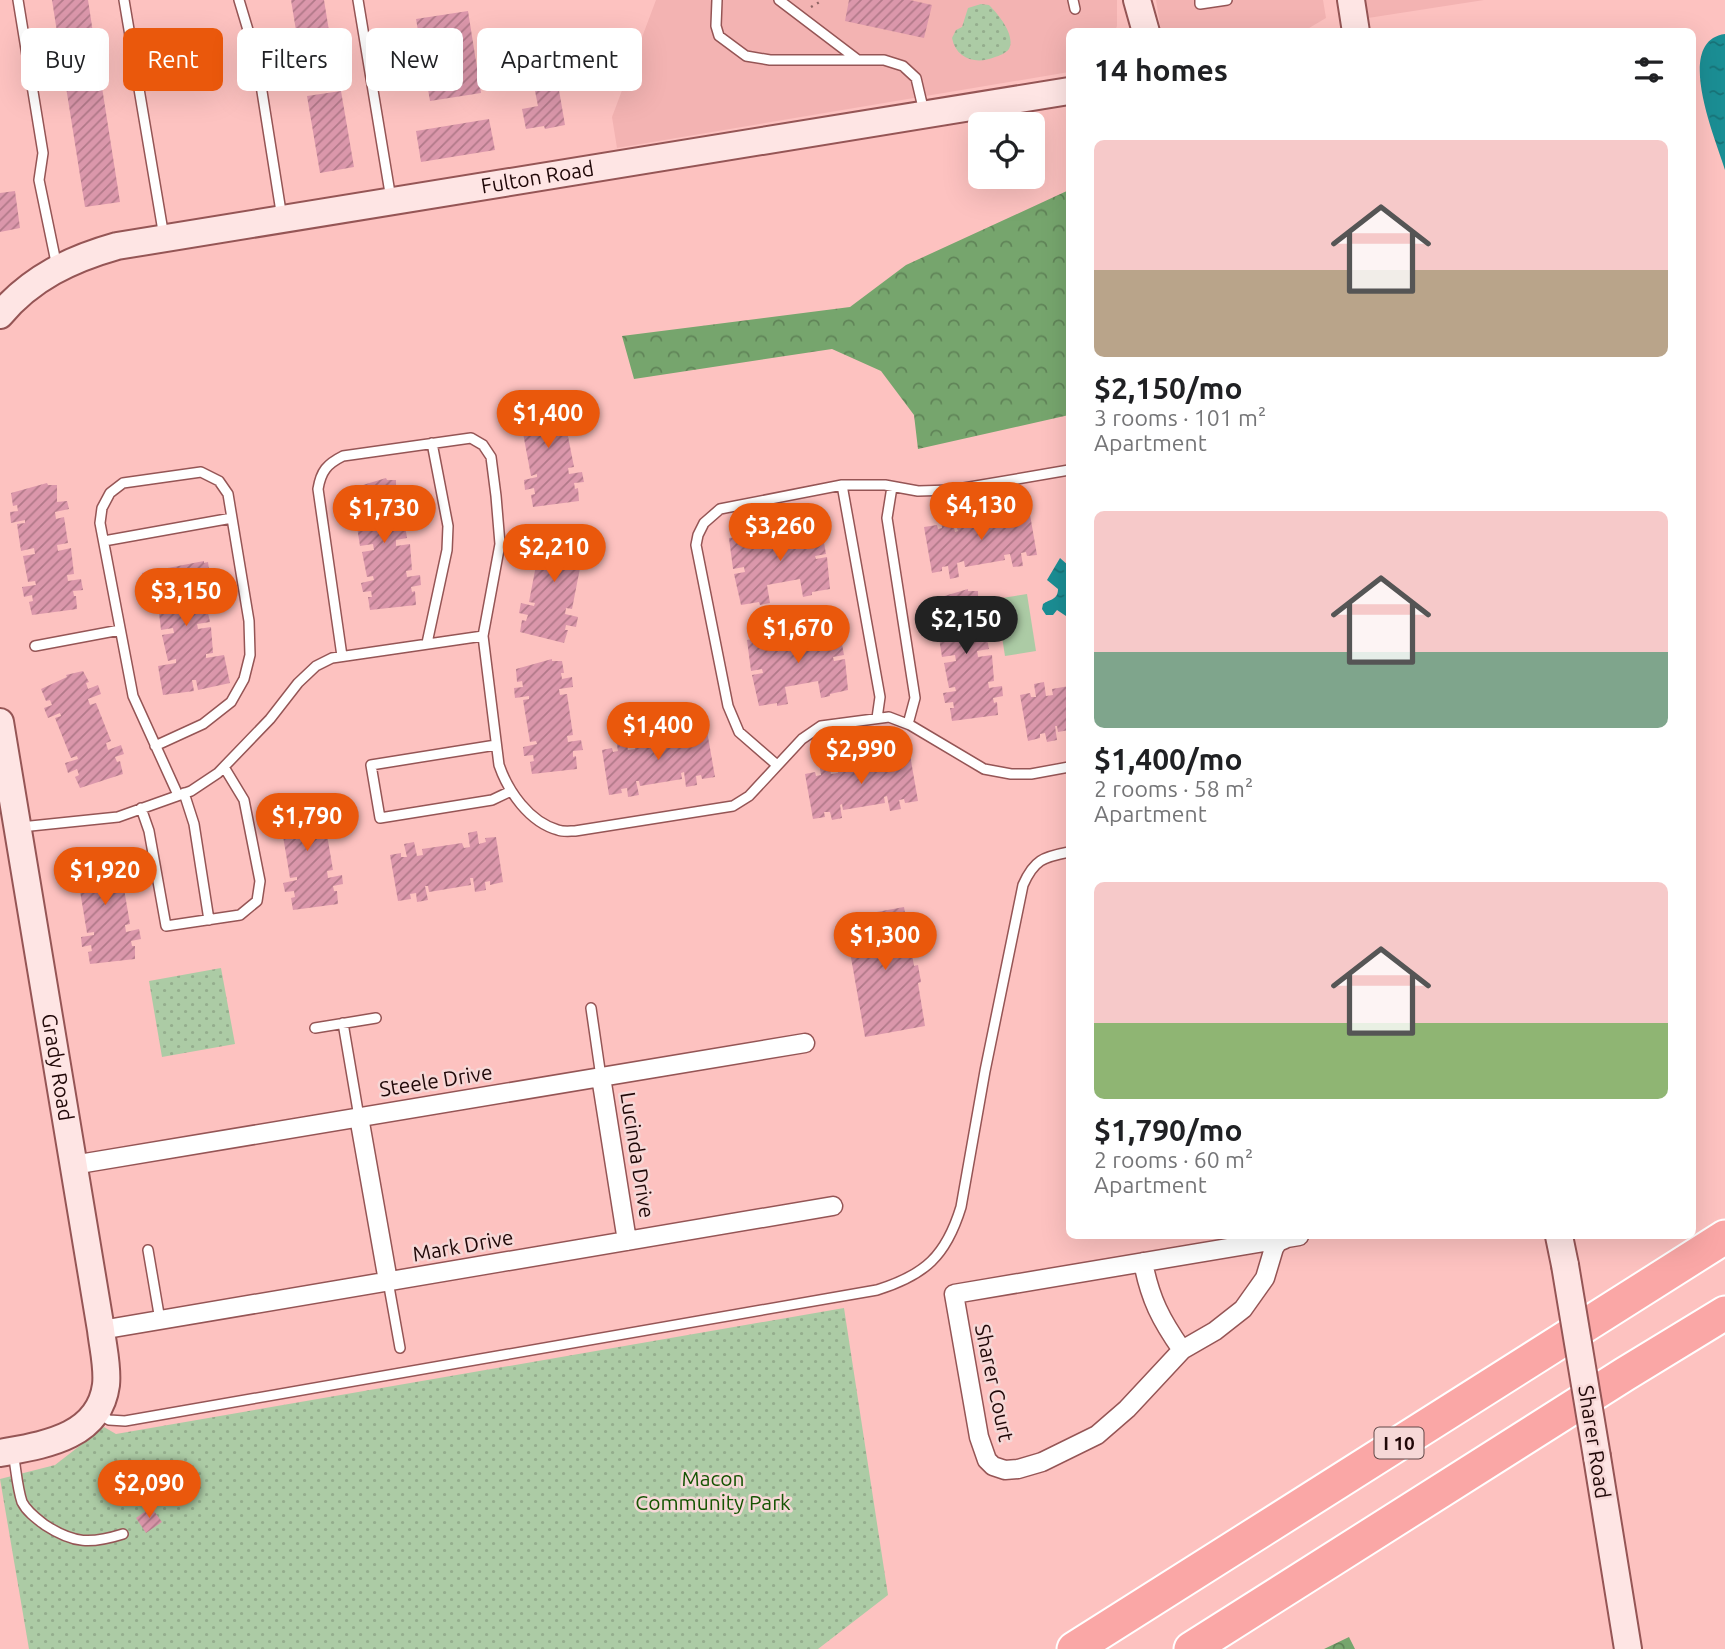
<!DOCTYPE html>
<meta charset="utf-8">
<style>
:root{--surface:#fff;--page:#f2f2f2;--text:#202124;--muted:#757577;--accent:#ea580c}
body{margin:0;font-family:Ubuntu,sans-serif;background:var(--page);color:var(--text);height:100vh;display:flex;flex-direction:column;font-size:26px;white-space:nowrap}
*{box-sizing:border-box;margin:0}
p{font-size:23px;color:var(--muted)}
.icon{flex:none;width:38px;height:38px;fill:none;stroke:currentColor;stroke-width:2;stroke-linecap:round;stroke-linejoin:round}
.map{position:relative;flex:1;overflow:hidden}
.details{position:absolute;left:1066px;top:28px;width:630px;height:1211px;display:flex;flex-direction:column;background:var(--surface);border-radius:10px;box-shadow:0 7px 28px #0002}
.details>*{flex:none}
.banner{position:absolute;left:21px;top:28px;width:665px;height:63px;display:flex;gap:14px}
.fabs{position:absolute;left:968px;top:112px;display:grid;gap:14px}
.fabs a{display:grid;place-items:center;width:77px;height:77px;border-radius:10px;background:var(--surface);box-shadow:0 7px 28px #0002;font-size:35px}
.price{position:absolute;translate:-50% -60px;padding:0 16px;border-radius:24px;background:var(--accent);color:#fff;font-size:23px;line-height:46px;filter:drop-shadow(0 2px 4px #0008)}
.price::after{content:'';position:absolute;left:50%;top:42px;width:21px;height:16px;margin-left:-10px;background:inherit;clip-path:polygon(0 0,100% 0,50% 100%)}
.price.active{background:#222;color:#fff}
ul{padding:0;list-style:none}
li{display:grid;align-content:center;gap:14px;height:371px;padding:0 28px}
li span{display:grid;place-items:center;height:217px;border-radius:10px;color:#555}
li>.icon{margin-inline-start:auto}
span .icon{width:126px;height:126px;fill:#fffc;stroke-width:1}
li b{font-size:30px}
h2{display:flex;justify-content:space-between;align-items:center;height:84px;padding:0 28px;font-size:30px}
.chip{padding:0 24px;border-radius:10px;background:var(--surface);box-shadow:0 7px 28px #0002;font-size:24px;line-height:63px}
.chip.active{background:var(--accent);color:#fff}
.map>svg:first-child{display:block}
.built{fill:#f3b3b2}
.grass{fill:#accba5}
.forest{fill:url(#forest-crowns)}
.park{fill:url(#park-dots)}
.water{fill:url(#water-ripples)}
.building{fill:url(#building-hatch)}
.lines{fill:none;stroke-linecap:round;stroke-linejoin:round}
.lane-casing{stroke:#955555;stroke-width:12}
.street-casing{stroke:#955555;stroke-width:21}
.secondary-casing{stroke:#955555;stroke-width:30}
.highway-casing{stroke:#fff;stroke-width:37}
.path{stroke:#8e6463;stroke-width:2.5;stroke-dasharray:2 5;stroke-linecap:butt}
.lane{stroke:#fff;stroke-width:9}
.street{stroke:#fff;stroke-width:18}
.secondary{stroke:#fee5e4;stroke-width:26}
.highway{stroke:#faa7a6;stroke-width:33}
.secondary-bridge-casing{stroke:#955555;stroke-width:30;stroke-linecap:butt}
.secondary-bridge{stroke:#fee5e4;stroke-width:26}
.labels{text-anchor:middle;stroke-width:5;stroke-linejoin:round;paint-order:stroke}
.shield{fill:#f6d8d7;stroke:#604646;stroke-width:2}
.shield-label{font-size:19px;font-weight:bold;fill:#200808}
.street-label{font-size:21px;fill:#200808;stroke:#f6d8d7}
.park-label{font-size:21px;fill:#155402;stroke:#f6d8d7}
</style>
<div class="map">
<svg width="1725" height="1649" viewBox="0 0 1725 1649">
<defs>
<pattern id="forest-crowns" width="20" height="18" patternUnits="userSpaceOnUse" patternTransform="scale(1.75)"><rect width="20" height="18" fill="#76a56d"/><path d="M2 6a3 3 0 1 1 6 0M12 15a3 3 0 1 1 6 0" fill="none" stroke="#608458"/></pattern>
<pattern id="park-dots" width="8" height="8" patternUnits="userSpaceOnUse" patternTransform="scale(1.75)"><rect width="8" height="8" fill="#accba5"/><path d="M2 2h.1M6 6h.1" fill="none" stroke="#94ad8d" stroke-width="1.8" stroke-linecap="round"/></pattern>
<pattern id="water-ripples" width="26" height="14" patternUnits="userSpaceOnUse" patternTransform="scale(1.75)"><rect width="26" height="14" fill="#1b8e94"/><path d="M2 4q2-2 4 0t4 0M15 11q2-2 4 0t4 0" fill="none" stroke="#187277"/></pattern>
<pattern id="building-hatch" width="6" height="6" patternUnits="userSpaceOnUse" patternTransform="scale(1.75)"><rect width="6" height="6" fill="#db97ab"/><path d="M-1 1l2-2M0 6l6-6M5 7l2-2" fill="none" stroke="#b17989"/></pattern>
</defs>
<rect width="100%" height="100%" fill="#fdc2c0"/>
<path class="built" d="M656 0H1117V26L1115 31 1069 32V72L617 148 612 117Z
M1156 0H1323L1326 18 1304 31H1161Z
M1365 0H1484L1368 18Z"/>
<path class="grass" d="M1027 594 1036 651 1005 656 996 599Z"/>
<path class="forest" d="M1069 190V415L918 449 914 415 881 371 832 349 634 379 622 336 850 307 906 265Z
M1349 1637 1355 1649H1324Z"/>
<path class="park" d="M981 4 989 5C998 14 1016 35 1009 49 1006 53 999 56 995 57 976 65 956 59 952 38L956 30 962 27 968 8Z
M221 968 235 1044 162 1057 149 981Z
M844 1308 888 1595 818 1649H29L0 1479 55 1465 104 1427 116 1434Z"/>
<path class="water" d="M1725 34V170C1716 140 1673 41 1725 34Z
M1060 558 1069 566 1066 574 1069 580V618L1057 610 1053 615H1046L1042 609 1043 604C1050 599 1058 600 1058 589L1047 580Z"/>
<path class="building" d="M52 0H88L99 72 64 77Z
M291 0H324L335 68 303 73Z
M849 0H910L932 5 924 38 845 21Z
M468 11 481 93 430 101 416 19Z
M564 75 566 89 559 90 565 125 545 129 544 126 526 129 522 109 538 106 533 81Z
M101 81 120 202 85 207 66 87Z
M341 91 354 167 320 173 307 96Z
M489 119 495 150 421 162 416 131Z
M15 191 20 228 0 232V193Z
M551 392 561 394 563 405H560L561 411 571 409 573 419 559 421 560 427 566 426 574 467 568 468 569 474 582 472 584 482 574 483 575 489 578 488 579 501 533 507 531 495 535 494 534 488 525 490 524 480 537 477V474L531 476 523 433 529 432V429L515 432 514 422 522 420 521 414 517 415 515 402Z
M386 478 387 480H396V498L406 496 408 505 394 507 395 514 403 513 407 538 396 540V546L410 544 412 570 406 571 407 577 420 575 421 585 411 587 412 592 415 591 416 605 370 610 368 597H372L371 591 363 592 361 583 374 580 373 576 367 577 362 552 374 550 373 544 360 546 356 520 364 518 363 516 350 518 349 508 357 507 356 501 352 502 350 489Z
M47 483 48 485H57V502L67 501 69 509 55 512 56 519 64 517 68 543 57 545 58 551 71 548 74 574 67 575 68 581 81 579 83 590 73 591 74 596H76L77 609 32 615 29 602 33 601 32 595 24 597 22 587 36 585 35 581 28 582 23 556 35 554 34 548 21 551 17 524 25 523V520L11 523 10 512 18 511 17 505 13 506 11 493Z
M1010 508 1012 517 1017 516 1016 511 1029 509 1037 555 1027 556 1026 552 1021 553 1023 566 1013 567 1010 554 1004 555 1005 560 965 567 964 561 957 563 959 577 950 579 948 566 942 567V571L932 573 924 527 937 525 938 529 942 528 941 520 952 518 955 532 958 531 956 525 999 518 1000 524H1002L999 510Z
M800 522 801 525 819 522 821 526 826 554 815 556 816 559 827 557 830 589 812 592V595L803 597 800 579 767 585 770 603 760 605 759 602 741 605 734 574 745 572 744 567 733 569 729 538 748 535 747 532 757 531 760 548 793 542 789 524Z
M540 528 569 531V529L585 534 584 547H582L581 553 590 554 588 564 575 561 574 567 580 568 572 609 566 608 565 614 578 617 576 627 566 625 565 630H568L564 643 520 632 522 620 526 621 528 615 519 613 521 603 534 606 535 603 529 602 537 560 543 561 544 558 531 555 532 545 541 547 542 541 538 540Z
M204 561V563L208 562 212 591 195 593 196 597 204 595 210 622 197 624 198 629 211 627 213 653 206 654V658L224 655 230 683 198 690 196 680H192L194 691 163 695 158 666 176 663V659L168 661 162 635 174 633 173 628 161 630 158 604 166 602 165 598 148 601 142 573Z
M968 589V591H978V609L988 607 989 616 976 619 977 625 984 624 989 649 977 651 978 657 992 655 994 681 988 682 989 688 1002 686 1003 696 993 698 994 703 997 702 998 715 952 721 950 708H954L953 702 945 703 943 693 956 691 955 687 949 688 944 663 956 661 955 655 942 657 938 631 946 629 945 627 932 629 930 619 939 617 938 612 934 613 931 600Z
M818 623 819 627 837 624 839 628 844 655 833 657 834 661 845 659 848 690 830 694V696L821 698 818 681 785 687 788 704 777 706V703L759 706 752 675 763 673 762 669 751 671 747 640 766 637 765 634 775 632 778 649 811 643 808 625Z
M552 659V661H562L564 673H561L562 679 572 677 573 687 559 689 560 695 567 694 573 735 567 736 568 742 581 740 583 750 573 751V757L576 756 577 769 532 774 530 762 534 761 533 755 524 756 523 747 537 744 536 741 530 742 523 700 529 699V696L515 698 514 688 523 687 522 681 517 682 516 669Z
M83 671 89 682 86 683 88 689 98 685 101 694 88 699 90 705 96 703 111 741 106 743 108 750 121 745 124 754 115 757 117 762 120 761 123 774 80 788 75 777 79 775 77 769 68 773 65 763 78 759 77 756 71 758 55 718 61 716 60 713 48 718 44 708 52 705 50 700 46 701 41 689 67 677 66 675Z
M1044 682 1046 696 1053 695 1052 689 1069 686V730L1058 732 1057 726H1055L1057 740 1047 742 1045 733 1040 734V738L1028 741 1020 695 1030 693 1031 697H1036L1034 684Z
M688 726 690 738 697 737 696 733 707 731 715 777 702 779 701 775 696 776 697 785 686 787 684 772 681 773 682 779 640 786 639 781H636L639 795 628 797 627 788 621 789 622 793 609 795 602 750 612 748 613 752 618 751 616 739 626 737 628 750 635 749 634 744 674 737 675 743 682 742 679 727Z
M891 750 893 762 900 761V757L910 755 918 801 905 803 904 799 899 800 901 809 890 811 887 796 884 797 885 803 843 810 842 804 840 805 842 818 832 820 830 812H824L825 817 813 819 805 774 815 772 816 776 821 775 819 762 829 761 831 774 838 773 837 768 877 761 878 767 885 766 882 751Z
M311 795V797L320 796 322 808H320L321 814 331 812 332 821 319 824 320 830 326 829 333 870 327 871 328 878 342 875 343 884 333 886 334 891H337L338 904 293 910 291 898 295 897 294 891 285 892 283 883 297 880V877L290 878 283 836 289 835 288 832 275 834 273 824 282 823 281 817 276 818 274 805Z
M477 831 479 844 486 842 485 838 496 837 503 882 490 885V881L485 882 486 890 475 892 473 878H470L471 885 429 892 428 886H425L428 900 417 902 416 893 410 894 411 899 398 901 390 855 401 853V857H407L404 844 414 842 417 856 423 855 422 849 462 843 464 848 470 847 468 833Z
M108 849V851H118L120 862 117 863 118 868 128 867 130 876 116 878 117 885 123 883 130 924 125 925 126 932 139 929 141 939 131 941 132 946H135V959L90 964 88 952 92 951 91 945 82 947 81 937 94 935V932L87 933 80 891 86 889V886L72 889 71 879 79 877 78 871 74 872 72 860Z
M904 907 914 966 918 965 921 982 918 983 925 1026 865 1037 844 918Z
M151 1507 162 1522 146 1533 136 1518Z"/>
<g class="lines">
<defs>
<path id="lane" d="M18 0 43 153 39 180 57 267
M124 0 164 237
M239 0 257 60 282 218
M358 0 391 199
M717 0 716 26 719 36 746 56 770 60H884L903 66 916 78 924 112
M779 0 858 60
M1073 0 1075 9
M1200 0V4L1227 0
M842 485 880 697 877 718
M892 487 887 518 915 698 908 724
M104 541 232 518
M427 643 447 550 448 526 432 443
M35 646 120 630
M342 656 318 489C321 471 327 464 343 456L471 438 483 445 491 457 496 496 500 544 483 636 499 765C508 791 529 822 558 830 563 832 570 831 575 831L733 806 749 796 802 739 821 726 889 717 910 725 984 769 1011 774H1031L1069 767
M496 745 371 765 380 818 492 800 511 791
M155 746 203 724 231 702 244 679 250 655 249 621 228 494 219 481 201 472 123 483 110 493 102 508 100 523 133 696 178 795
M777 765 739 732 728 706 696 545 698 535 704 523 720 509 842 485H885L918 491 952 490 1069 470
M184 793 194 824 209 920
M141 808 149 831 166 926 240 915 257 901 260 881 244 800 224 767
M21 827 118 817 191 791 218 773 270 719 298 683 316 666 332 658 483 636
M591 1008 601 1077
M343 1023 359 1117
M315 1028 376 1018
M148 1250 160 1320
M388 1281 400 1348
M98 1413 109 1420 125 1421 877 1290C925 1275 946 1256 961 1207L985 1071 1023 885C1034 860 1043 857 1069 852
M13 1453C16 1468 17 1487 22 1502 27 1512 37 1519 45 1525 74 1544 91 1544 123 1534"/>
<path id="street" d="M601 1077 627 1241
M359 1117 388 1281
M73 1165 805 1043
M1285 1239 1278 1242 1274 1248 1265 1278 1243 1309 1215 1331 1182 1350 1127 1409 1097 1435 1042 1462 1018 1469 1005 1470 993 1466 987 1460 979 1437 954 1294 1299 1236
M1143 1262C1150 1299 1161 1320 1182 1350
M101 1330 833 1206"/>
<g id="secondary">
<path d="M1137 0 1146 32"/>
<path d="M1351 0 1356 32"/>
<path id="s1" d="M0 315C31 278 71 259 117 246L1069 91"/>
<path id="s2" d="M0 722 101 1330C103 1348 108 1367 106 1385 99 1438 43 1445 0 1453"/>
<path d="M1559 1236 1565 1265"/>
<path d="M1597 1457 1628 1649"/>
</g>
<path id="highway" d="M1074 1649 1725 1237
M1191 1649 1625 1374 1725 1313"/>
</defs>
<use href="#lane" class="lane-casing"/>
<use href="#street" class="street-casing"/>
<use href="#secondary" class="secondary-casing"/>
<use href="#highway" class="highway-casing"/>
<path class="path" d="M811 7 823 0"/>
<use href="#lane" class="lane"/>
<use href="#street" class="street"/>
<use href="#secondary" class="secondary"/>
<use href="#highway" class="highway"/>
<defs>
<path id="secondary-bridge" d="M1565 1265 1597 1457"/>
</defs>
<use href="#secondary-bridge" class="secondary-bridge-casing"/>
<use href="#secondary-bridge" class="secondary-bridge"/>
</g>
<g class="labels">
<rect class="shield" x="1374.5" y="1427.5" width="49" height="31" rx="5"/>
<g class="shield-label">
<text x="1399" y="1450">I 10</text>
</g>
<g class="street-label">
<text dy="7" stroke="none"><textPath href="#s1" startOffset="564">Fulton Road</textPath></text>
<text dy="7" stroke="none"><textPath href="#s2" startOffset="350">Grady Road</textPath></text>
<text transform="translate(436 1081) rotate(-9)" y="7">Steele Drive</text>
<text transform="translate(637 1155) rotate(81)" y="7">Lucinda Drive</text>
<text transform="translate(463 1246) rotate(-10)" y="7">Mark Drive</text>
<text transform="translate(994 1383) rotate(78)" y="7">Sharer Court</text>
<text transform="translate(1594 1442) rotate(81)" y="7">Sharer Road</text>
</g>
<g class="park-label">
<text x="713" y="1486">Macon<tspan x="713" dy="24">Community Park</tspan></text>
</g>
</g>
</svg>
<div class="fabs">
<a><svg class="icon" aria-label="locate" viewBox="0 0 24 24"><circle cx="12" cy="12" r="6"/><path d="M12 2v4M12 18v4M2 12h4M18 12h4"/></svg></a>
</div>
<b class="price" style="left:548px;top:450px">$1,400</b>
<b class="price" style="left:981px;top:542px">$4,130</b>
<b class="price" style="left:384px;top:545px">$1,730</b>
<b class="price" style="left:780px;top:563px">$3,260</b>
<b class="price" style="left:554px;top:584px">$2,210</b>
<b class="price" style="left:186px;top:628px">$3,150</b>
<b class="price active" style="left:966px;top:656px">$2,150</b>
<b class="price" style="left:798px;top:665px">$1,670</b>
<b class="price" style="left:658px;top:762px">$1,400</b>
<b class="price" style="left:861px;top:786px">$2,990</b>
<b class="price" style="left:307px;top:853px">$1,790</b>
<b class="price" style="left:105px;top:907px">$1,920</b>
<b class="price" style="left:885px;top:972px">$1,300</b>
<b class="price" style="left:149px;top:1520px">$2,090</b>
<div class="banner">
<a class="chip">Buy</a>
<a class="chip active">Rent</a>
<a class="chip">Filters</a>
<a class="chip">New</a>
<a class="chip">Apartment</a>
</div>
<section class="details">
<h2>14 homes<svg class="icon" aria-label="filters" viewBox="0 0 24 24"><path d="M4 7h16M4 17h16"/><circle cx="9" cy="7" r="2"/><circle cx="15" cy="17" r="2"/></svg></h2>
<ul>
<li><span style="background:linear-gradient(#f6c9c9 60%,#b9a48a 0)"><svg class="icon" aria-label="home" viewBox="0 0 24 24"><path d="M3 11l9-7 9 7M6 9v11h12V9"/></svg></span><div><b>$2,150/mo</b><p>3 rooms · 101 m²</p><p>Apartment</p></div></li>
<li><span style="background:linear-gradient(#f6c9c9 65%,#7fa58c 0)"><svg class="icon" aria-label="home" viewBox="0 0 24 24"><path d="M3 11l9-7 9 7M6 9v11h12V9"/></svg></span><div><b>$1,400/mo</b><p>2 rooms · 58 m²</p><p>Apartment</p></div></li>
<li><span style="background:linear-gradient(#f6c9c9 65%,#8fb573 0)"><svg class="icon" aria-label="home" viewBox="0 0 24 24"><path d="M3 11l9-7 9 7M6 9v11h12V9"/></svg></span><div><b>$1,790/mo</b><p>2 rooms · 60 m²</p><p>Apartment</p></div></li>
</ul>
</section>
</div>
